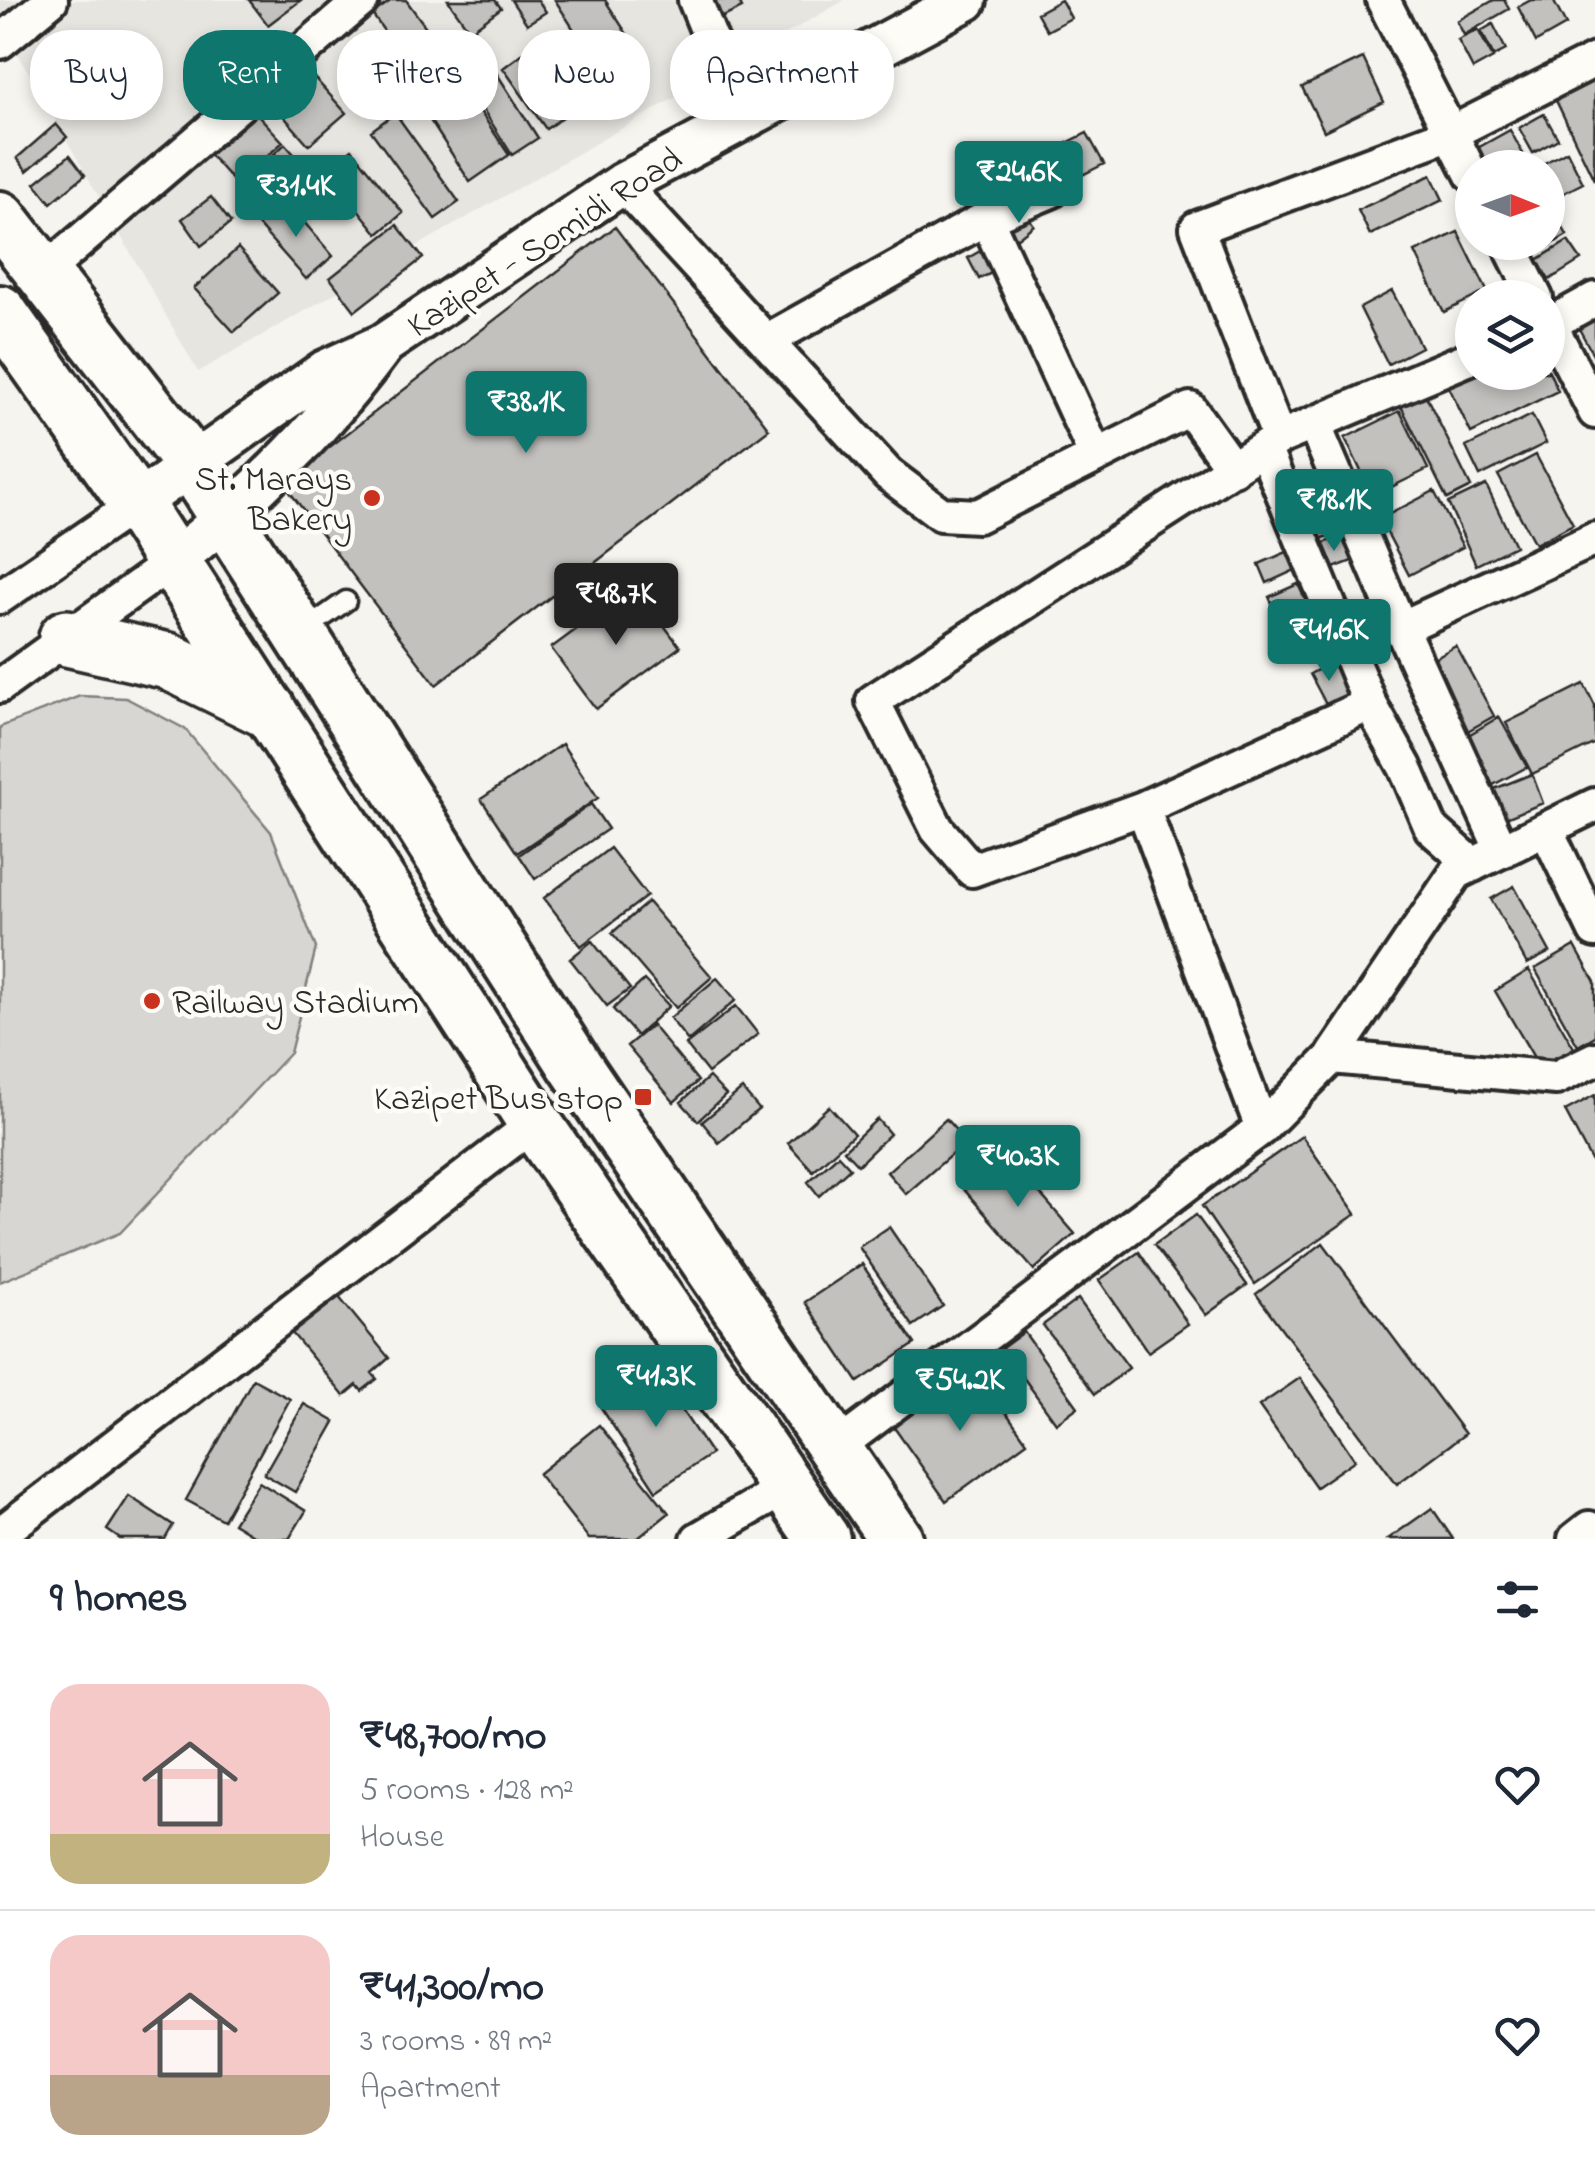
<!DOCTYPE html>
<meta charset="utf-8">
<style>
:root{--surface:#fff;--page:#f6f6f7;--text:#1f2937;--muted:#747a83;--line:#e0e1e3;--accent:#0f766e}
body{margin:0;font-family:"Indie Flower",sans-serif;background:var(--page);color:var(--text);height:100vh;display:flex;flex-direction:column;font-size:38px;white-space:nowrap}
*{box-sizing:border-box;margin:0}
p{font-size:32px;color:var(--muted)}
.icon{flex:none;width:55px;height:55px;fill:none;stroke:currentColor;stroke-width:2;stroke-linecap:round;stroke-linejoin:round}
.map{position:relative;height:1539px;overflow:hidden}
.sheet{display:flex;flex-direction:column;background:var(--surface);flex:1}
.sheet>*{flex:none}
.guide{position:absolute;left:30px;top:30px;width:1000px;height:90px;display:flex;gap:20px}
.needle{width:65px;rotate:91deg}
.controls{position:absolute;left:1455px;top:150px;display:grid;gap:20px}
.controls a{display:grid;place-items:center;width:110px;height:110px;border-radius:50%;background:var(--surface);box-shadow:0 5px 15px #0003;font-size:50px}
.price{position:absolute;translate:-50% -85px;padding:0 22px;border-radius:10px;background:var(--accent);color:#fff;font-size:32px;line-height:65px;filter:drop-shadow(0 2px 5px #0008)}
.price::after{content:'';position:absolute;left:50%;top:60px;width:30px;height:22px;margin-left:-15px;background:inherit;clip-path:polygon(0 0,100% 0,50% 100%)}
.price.on{background:#222;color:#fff}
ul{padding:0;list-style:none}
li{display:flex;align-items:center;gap:30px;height:250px;padding:0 50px}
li+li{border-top:2px solid var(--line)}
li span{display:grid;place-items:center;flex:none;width:280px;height:200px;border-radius:30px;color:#555}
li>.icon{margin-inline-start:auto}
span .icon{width:120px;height:120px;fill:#fffc;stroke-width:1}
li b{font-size:42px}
h2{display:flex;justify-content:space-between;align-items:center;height:120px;padding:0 50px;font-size:42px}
.chip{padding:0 35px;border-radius:40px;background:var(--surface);box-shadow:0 5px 15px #0003;font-size:35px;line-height:90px}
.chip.on{background:var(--accent);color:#fff}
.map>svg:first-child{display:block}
.built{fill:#e6e5e0}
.pitch{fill:#d7d6d2;stroke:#81807e;stroke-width:2.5}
.building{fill:#c2c1be;stroke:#2b2b2b;stroke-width:2.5}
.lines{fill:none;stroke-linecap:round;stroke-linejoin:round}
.service-casing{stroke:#2b2b2b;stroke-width:25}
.minor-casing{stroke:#2b2b2b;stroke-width:40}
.tertiary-casing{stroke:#2b2b2b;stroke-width:48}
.primary-casing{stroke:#2b2b2b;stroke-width:60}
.trunk-casing{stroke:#2b2b2b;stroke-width:62}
.service{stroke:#fdfcf7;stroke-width:18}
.minor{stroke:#fdfcf7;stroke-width:32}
.tertiary{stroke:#fdfcf7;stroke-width:40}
.primary{stroke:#fdfcf7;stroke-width:52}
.trunk{stroke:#fdfcf7;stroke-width:55}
.poi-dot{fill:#c8321e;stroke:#fdfcf7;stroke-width:4}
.labels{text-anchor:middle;stroke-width:9;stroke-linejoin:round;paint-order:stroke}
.street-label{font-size:35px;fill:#2b2b2b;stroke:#fdfcf7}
.poi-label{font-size:35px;fill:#2b2b2b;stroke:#fdfcf7;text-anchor:end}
</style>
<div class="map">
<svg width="1595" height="1539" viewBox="0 0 1595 1539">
<rect width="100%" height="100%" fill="#f5f4ef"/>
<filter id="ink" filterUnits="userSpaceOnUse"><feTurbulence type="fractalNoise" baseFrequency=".01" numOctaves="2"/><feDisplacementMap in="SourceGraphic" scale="20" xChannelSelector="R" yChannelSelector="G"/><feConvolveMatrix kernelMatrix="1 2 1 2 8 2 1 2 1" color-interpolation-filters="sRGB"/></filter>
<g filter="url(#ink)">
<path class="built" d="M0 0H845L198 372 0 22Z"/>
<path class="pitch" d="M80 696 126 698 185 729 271 832 316 948 290 1053 120 1233 0 1282V727Z"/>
<path class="building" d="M249 0H301L268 25Z
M392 0H406L433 37 404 59 372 14Z
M448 0H495L501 8 470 31Z
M511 0H538L546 12 527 24Z
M555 0H605L647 65 611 88Z
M702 0H738L742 8 713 22Z
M1061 0 1071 18 1047 31 1037 13Z
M1494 0H1504L1509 9 1464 35 1457 21Z
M1531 0H1553L1566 25 1536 42 1518 7Z
M1493 24 1506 50 1494 56 1481 31Z
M1478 30 1493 58 1473 69 1458 40Z
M534 45 577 107 546 129 503 68Z
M485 55 538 138 512 155 459 72Z
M1363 58 1384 102 1324 131 1302 87Z
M219 62 240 90 210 112 189 84Z
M301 63 346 113 309 145 265 95Z
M454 72 509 155 470 182 415 97Z
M1593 75 1595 79 1594 180 1553 94Z
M247 103 283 142 236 184 201 145Z
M395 113 459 202 435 219 371 131Z
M1544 114 1558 139 1533 153 1519 128Z
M56 124 67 137 27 171 17 158Z
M1510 130 1529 165 1483 168 1474 150Z
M1087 133 1104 164 1082 175 1065 144Z
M285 144 308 170 260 213 237 188Z
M1057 147 1073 178 1056 187 1039 156Z
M352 149 403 213 378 234 326 170Z
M1567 151 1583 183 1548 201V168H1535Z
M70 155 85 175 51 203 35 183Z
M1034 160 1043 176 1024 186 1016 170Z
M1431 175 1443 200 1370 235 1358 210Z
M211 197 231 223 201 246 182 219Z
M286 201 333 256 306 279 258 225Z
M1551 206 1567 235 1534 255 1526 242H1548V208Z
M1024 212 1034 225 1015 240 1005 227Z
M397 225 423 258 355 311 330 278Z
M615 227 769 429 436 685 283 483Z
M1458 232 1487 291 1444 312 1415 252Z
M1568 241 1581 260 1549 280 1537 260Z
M987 247 998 270 979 279 968 258Z
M238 248 278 293 234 332 194 288Z
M1392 291 1421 347 1388 364 1360 308Z
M1595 315V358L1577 325Z
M1548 369 1558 391 1471 433 1445 379 1472 372H1548Z
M1425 394 1471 487 1447 499 1401 406Z
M1400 411 1428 469 1373 496 1345 438Z
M1532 415 1546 443 1480 476 1466 447Z
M1536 455 1573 524 1535 544 1498 475Z
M1486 485 1515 546 1476 565 1448 503Z
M1434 491 1463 547 1409 575 1380 519Z
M1341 509 1349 528 1311 543 1304 525Z
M1350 533 1360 558 1318 574 1308 549Z
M1296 548 1304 566 1267 583 1259 564Z
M1298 584 1309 608 1280 621 1269 597Z
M635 586 680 647 596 709 551 648Z
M1456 646 1494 716 1464 733 1425 663Z
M1332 662 1349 693 1327 706 1310 674Z
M1584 684 1595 706V743L1532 774 1506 723Z
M1499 717 1527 767 1491 786 1465 737Z
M562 744 598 798 517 853 481 799Z
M1532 774 1543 803 1501 820 1489 791Z
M591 804 608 829 535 879 519 855Z
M610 848 647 896 581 946 544 898Z
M1514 886 1550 952 1527 964 1491 899Z
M648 902 712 977 676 1008 612 933Z
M592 941 630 989 607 1006 570 959Z
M1575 946 1595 982V1036L1578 1046 1535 969Z
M1529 970 1574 1048 1540 1068 1495 991Z
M717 978 736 1000 688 1041 670 1018Z
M644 980 669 1006 637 1036 613 1009Z
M736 1006 758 1034 708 1073 686 1045Z
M652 1025 698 1081 674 1102 627 1046Z
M709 1077 726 1095 698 1121 681 1102Z
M742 1089 759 1109 719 1143 702 1122Z
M1595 1095V1168L1565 1111Z
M829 1106 854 1134 813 1171 788 1143Z
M877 1119 890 1134 858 1165 844 1150Z
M946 1119 966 1142 906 1194 887 1172Z
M1302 1136 1356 1214 1255 1284 1202 1206Z
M1002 1150 1075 1234 1034 1270 961 1186Z
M838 1155 850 1168 819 1196 808 1182Z
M1196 1215 1247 1285 1206 1315 1154 1245Z
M889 1227 943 1306 913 1326 859 1247Z
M1323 1243 1465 1434 1397 1484 1256 1294Z
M1139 1252 1188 1324 1148 1352 1099 1280Z
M862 1264 915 1344 858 1382 805 1302Z
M338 1296 389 1358 372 1373 377 1379 362 1391 357 1385 344 1396 292 1333Z
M1078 1299 1129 1368 1095 1394 1043 1325Z
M1024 1332 1078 1407 1056 1423 1002 1348Z
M974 1367 1027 1442 946 1501 893 1426Z
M655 1370 711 1454 656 1491 600 1406Z
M1300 1378 1355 1460 1316 1487 1259 1406Z
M253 1379 290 1399 223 1520 186 1500Z
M304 1404 335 1422 295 1492 264 1474Z
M599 1425 669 1513 637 1539H589L538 1474Z
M259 1482 306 1511 289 1539H259L233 1523Z
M129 1496 173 1525 165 1539H120L107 1530Z
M1432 1508 1453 1539H1388Z"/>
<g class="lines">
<defs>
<path id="service" d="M302 632 346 601"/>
<path id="minor" d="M695 0 743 119
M1383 0 1472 175
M0 42 51 0
M622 184 888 474 941 514 978 516 1190 409 1233 469
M986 218 1096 456
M1508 242 1536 298
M43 273 362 0
M1548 320 1595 412
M1548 325 1595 299
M766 341 986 218 1051 191
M1314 424 1401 628 1502 851
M1279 438 1197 228 1451 133 1595 60
M1264 448 1370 704 1405 767 1431 828 1473 865
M0 597 136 504
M1401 628 1595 539
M0 686 172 562
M1370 704 1143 808 972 870 937 829 873 701 1279 438 1472 357
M1595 805 1456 873 1332 1057 1556 1078 1595 1059
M1143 808 1262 1128
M1546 829 1595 931
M833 1450 1262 1128 1332 1057
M0 1534 535 1123
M698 1539 787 1487
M1575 1539 1589 1528"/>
<path id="tertiary" d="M136 504 325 371 384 344 622 184 966 0
M172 562C250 500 323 427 382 347"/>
<path id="primary" d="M0 218 191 463 576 1067 896 1539
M0 312 136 504 535 1123 823 1539"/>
<path id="trunk" d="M67 638 168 661 268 710"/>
</defs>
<use href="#service" class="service-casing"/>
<use href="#minor" class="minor-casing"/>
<use href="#tertiary" class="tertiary-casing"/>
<use href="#primary" class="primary-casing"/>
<use href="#trunk" class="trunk-casing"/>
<use href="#service" class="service"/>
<use href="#minor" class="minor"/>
<use href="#tertiary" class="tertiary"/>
<use href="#primary" class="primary"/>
<use href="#trunk" class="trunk"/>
</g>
</g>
<g class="poi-dot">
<circle cx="372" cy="498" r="10"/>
<circle cx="152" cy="1001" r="10"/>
<rect x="633" y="1087" width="20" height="20" rx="5"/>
</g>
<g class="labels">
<g class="street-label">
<text transform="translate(544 241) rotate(-33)" y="12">Kazipet - Somidi Road</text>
</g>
<g class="poi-label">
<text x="352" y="490">St. Marays<tspan x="352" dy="40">Bakery</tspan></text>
<text x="172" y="1013" text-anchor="start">Railway Stadium</text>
<text x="623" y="1109">Kazipet Bus stop</text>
</g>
</g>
</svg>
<div class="controls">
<a><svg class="needle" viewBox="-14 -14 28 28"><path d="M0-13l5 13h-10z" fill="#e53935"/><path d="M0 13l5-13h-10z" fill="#747a83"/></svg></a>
<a><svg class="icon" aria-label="layers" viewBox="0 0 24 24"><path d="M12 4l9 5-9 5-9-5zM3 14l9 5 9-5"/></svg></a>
</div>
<b class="price" style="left:1019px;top:226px">₹24.6K</b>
<b class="price" style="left:296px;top:240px">₹31.4K</b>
<b class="price" style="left:526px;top:456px">₹38.1K</b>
<b class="price" style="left:1334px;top:554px">₹18.1K</b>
<b class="price on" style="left:616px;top:648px">₹48.7K</b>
<b class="price" style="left:1329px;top:684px">₹41.6K</b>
<b class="price" style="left:1018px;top:1210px">₹40.3K</b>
<b class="price" style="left:656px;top:1430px">₹41.3K</b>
<b class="price" style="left:960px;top:1434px">₹54.2K</b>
<div class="guide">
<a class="chip">Buy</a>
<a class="chip on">Rent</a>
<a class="chip">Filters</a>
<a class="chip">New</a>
<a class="chip">Apartment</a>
</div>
</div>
<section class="sheet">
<h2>9 homes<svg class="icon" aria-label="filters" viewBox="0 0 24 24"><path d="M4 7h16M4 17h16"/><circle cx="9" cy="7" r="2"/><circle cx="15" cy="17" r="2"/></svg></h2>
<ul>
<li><span style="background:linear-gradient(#f6c9c9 75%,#c2b280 0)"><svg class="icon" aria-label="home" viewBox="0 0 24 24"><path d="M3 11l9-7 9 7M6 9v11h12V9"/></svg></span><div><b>₹48,700/mo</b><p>5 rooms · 128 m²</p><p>House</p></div><svg class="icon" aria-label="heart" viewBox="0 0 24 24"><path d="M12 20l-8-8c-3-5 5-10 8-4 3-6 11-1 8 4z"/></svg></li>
<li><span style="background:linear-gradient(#f6c9c9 70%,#b9a48a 0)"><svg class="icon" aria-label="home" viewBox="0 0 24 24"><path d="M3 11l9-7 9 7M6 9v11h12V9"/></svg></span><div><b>₹41,300/mo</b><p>3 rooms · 89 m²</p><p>Apartment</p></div><svg class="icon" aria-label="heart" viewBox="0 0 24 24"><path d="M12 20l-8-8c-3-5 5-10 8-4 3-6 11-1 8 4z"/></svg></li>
</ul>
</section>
